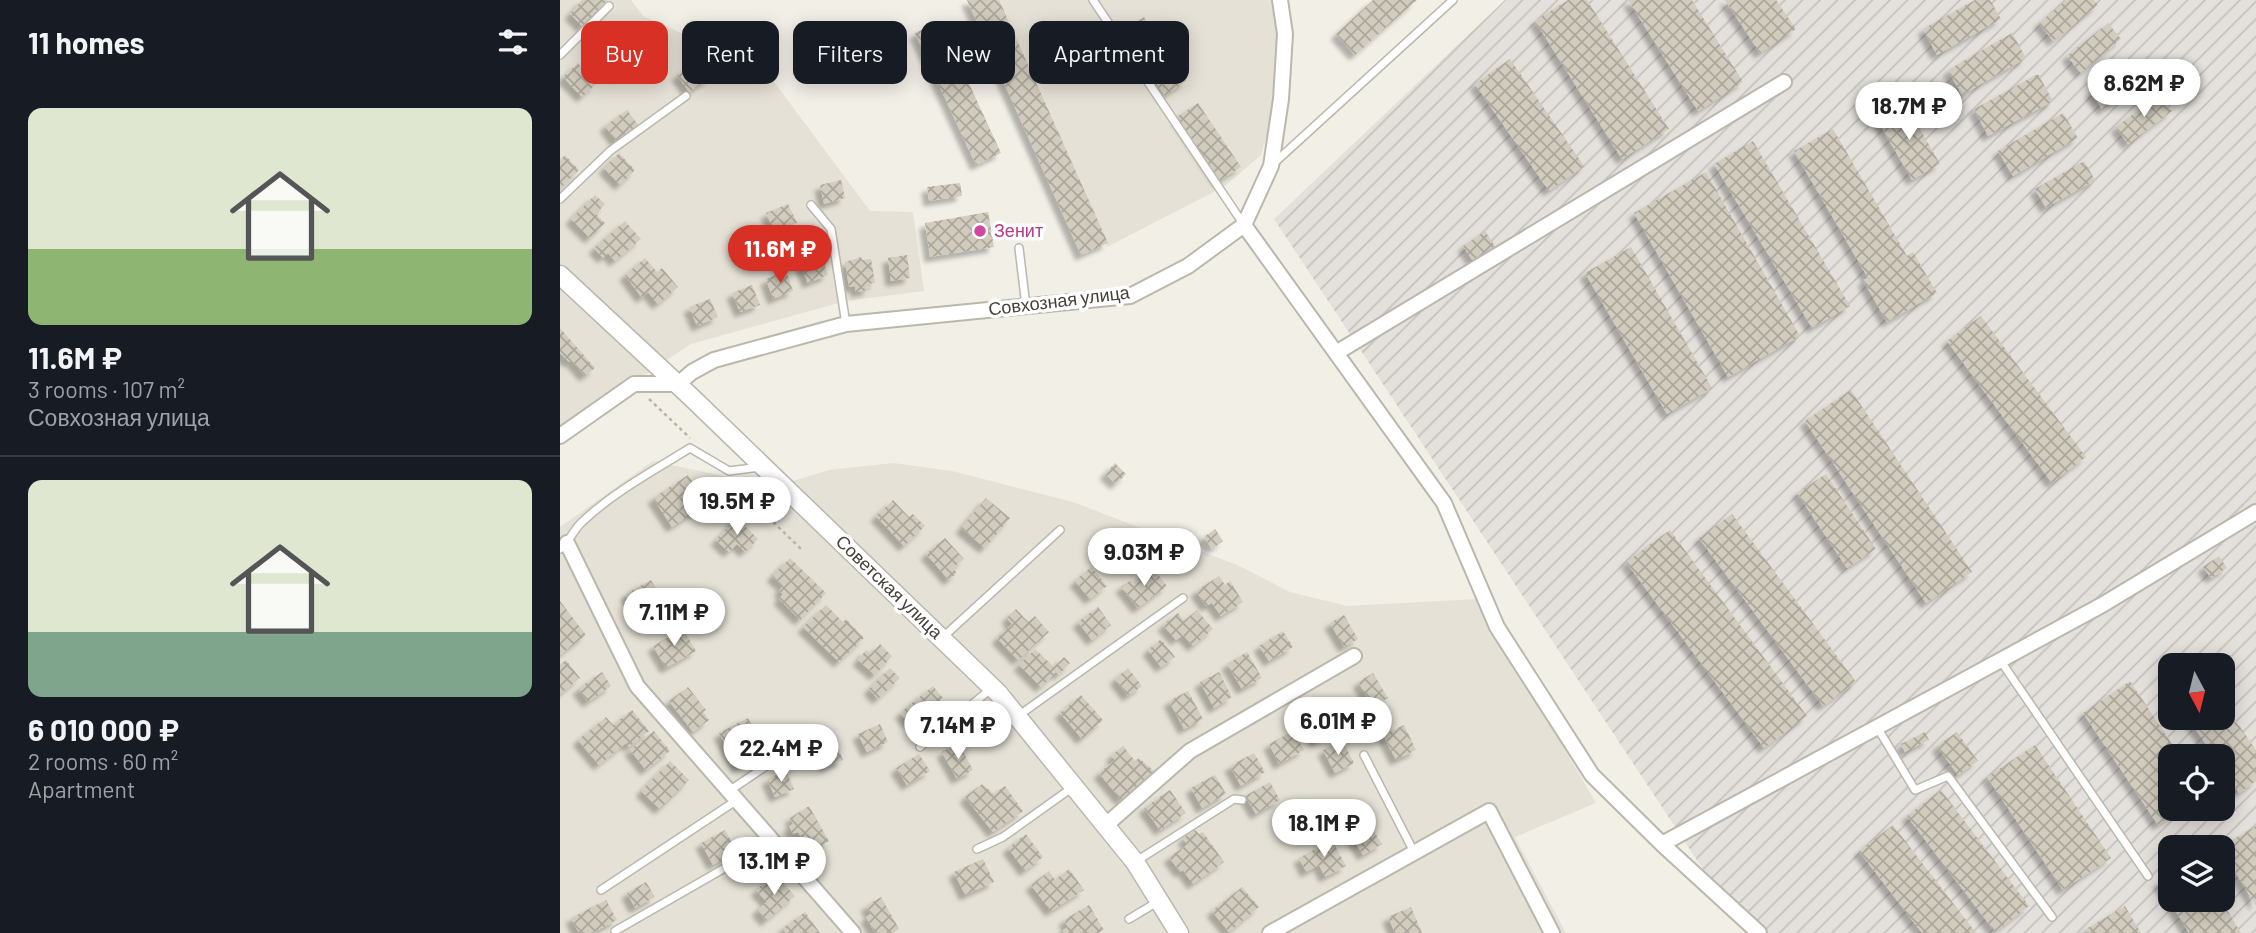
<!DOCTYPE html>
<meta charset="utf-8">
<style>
:root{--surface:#171b24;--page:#242831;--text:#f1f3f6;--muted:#9ea1a6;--line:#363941;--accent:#d93025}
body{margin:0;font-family:Barlow,sans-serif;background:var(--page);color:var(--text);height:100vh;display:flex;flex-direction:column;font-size:26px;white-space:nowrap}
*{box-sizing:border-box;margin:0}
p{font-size:23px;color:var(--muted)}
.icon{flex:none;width:38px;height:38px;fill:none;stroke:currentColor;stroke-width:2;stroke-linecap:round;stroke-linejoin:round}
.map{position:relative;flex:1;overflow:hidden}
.sheet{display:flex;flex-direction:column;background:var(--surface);width:560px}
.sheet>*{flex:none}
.top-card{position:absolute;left:21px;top:21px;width:665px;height:63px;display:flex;gap:14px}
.needle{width:46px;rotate:173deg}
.tools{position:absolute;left:1598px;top:653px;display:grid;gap:14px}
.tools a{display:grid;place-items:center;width:77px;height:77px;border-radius:14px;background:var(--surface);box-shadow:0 4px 18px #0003;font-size:35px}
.price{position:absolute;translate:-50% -60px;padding:0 16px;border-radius:24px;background:#fff;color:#222;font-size:23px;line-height:46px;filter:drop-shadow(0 2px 4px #0008)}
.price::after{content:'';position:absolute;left:50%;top:42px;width:21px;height:16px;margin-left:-10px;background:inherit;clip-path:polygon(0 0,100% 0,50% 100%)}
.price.active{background:var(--accent);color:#fff}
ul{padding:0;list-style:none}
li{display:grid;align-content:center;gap:14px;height:371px;padding:0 28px}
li+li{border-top:2px solid var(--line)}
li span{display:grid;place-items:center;height:217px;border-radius:14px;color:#555}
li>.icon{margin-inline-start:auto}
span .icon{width:126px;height:126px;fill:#fffc;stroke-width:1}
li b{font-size:30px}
h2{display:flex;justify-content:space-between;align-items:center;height:84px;padding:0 28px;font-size:30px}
.tag{padding:0 24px;border-radius:14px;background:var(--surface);box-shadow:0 4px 18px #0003;font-size:24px;line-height:63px}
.tag.active{background:var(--accent);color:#fff}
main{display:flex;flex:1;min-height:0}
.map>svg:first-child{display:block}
.residential{fill:#e5e1d6}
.industrial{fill:url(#industrial-furrows);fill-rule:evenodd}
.building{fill:url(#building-cross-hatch);filter:url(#shadow)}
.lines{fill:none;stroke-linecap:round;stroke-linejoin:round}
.service-casing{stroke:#bcb7ab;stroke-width:10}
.minor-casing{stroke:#bcb7ab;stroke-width:18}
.tertiary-casing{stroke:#bcb7ab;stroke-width:21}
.path{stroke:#bcb49e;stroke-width:2.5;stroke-dasharray:3.5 3.5;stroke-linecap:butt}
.service{stroke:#fff;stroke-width:7}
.minor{stroke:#fff;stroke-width:14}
.tertiary{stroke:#fff;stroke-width:18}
.hotel-dot{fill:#d1479c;stroke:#fff;stroke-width:2.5}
.labels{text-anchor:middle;stroke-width:7;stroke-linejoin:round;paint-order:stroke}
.hotel-label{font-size:18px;fill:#b23c85;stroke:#fff;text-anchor:start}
.street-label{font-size:18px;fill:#444037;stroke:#fff}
</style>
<main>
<section class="sheet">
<h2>11 homes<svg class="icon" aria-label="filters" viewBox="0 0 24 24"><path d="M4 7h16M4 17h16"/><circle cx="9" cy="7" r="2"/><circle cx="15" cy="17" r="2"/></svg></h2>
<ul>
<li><span style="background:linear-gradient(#dfe7d0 65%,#8fb573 0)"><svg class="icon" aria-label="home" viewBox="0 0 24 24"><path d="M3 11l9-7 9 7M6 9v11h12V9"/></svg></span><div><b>11.6M ₽</b><p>3 rooms · 107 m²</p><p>Совхозная улица</p></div></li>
<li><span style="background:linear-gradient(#dfe7d0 70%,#7fa58c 0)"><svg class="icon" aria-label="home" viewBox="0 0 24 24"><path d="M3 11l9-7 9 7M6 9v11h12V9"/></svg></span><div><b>6 010 000 ₽</b><p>2 rooms · 60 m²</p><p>Apartment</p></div></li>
</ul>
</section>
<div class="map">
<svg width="1696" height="933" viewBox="0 0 1696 933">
<defs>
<pattern id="industrial-furrows" width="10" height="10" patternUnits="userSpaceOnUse" patternTransform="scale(1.75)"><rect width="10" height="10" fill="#e4e1dc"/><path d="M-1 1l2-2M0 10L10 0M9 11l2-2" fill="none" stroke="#c5c2bd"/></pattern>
<pattern id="building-cross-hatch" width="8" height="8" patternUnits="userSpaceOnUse" patternTransform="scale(1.75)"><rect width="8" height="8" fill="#d2ccbe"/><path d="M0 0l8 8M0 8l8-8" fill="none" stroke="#aca79b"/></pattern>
<filter id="shadow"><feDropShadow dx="-5.5" dy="5.5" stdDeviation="2" flood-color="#0004"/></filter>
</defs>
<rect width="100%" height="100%" fill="#f2efe7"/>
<path class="residential" d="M0 0H71L83 16 206 71 310 211 353 212 364 291 286 301 131 344 0 431Z
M434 0H721L729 55 701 155 665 186 547 247Z
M93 461 213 487 269 470 333 463 392 471 513 502 677 565 730 592 787 606 917 599 1036 803 955 837 1006 933H0V527Z"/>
<path class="industrial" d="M945 0H1696V933H1185L714 219ZM1610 665H1662V718H1610ZM1610 756H1662V808H1610ZM1610 847H1662V900H1610Z"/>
<path class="building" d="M22 0H47L23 27 10 14Z
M407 0H439L548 243 521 255Z
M813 0H857L795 55 776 34Z
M1008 0H1027L1109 129 1062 159 975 21Z
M1068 0H1132L1183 82 1138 111Z
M1165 0H1216L1236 29 1200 53Z
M1415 0H1430L1441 19 1377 55 1363 29Z
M1507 0H1534L1538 5 1493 41 1479 23Z
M584 17 626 81 605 96 562 31Z
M380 21 441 153 416 165 355 33Z
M1548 23 1561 39 1521 73 1507 56Z
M1452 33 1466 58 1402 95 1388 70Z
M63 38 70 46 73 44 79 52 76 55 80 60 66 72 64 69 55 76 39 58Z
M139 59 151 77 129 92 117 75Z
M950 59 1024 166 989 191 915 84Z
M1575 59 1588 75 1543 110 1530 93Z
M18 63 36 84 22 97 3 77Z
M1478 74 1493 101 1428 136 1414 109Z
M1599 95 1612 111 1568 144 1556 127Z
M638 103 681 167 659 181 617 117Z
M1346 105 1380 164 1352 180 1318 121Z
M67 110 79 126 57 142 45 126Z
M1503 113 1518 138 1453 176 1438 151Z
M1273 129 1347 256 1353 252 1377 293 1327 322 1303 280 1308 278 1234 151Z
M1193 141 1290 306 1252 328 1154 164Z
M59 153 75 170 60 185 44 168Z
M5 155 19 170 0 188V160Z
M1524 161 1535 180 1486 208 1475 189Z
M1146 172 1240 336 1168 377 1074 213Z
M281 180 285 198 264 204 260 185Z
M400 183 402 196 369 201 367 187Z
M35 195 45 204 36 214 45 223 30 238 11 219Z
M228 204 237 223 215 233 206 213Z
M428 212 434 247 370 257 365 223Z
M65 221 81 239 55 261 48 253 43 258 34 248Z
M925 231 935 246 913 261 903 246Z
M1071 247 1152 388 1107 414 1025 273Z
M261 255 268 275 248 283 240 263Z
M347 255 350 278 331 281 328 258Z
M301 257 302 260 311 259 315 283 308 284 309 290 296 292 295 286 289 287 285 262Z
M85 258 97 272 102 268 118 287 98 304 88 292 82 298 65 275Z
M226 271 233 291 213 299 206 279Z
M192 285 200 305 180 312 172 293Z
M150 299 158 317 137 326 129 307Z
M1421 316 1526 457 1492 483 1387 341Z
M0 328 35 368 25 376 11 360 9 362 0 353Z
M1291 390 1412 572 1366 603 1245 421Z
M555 463 566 474 556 484 545 474Z
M1266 474 1316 549 1287 568 1237 493Z
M128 475 147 504 112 527 93 498Z
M426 498 450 518 425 548 401 528Z
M333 500 349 517 353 514 365 526 344 546 316 516Z
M1172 514 1296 682 1263 706 1139 538Z
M177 518 198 539 185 552 177 544 169 552 156 540Z
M655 529 663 541 652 549 644 537Z
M1110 530 1247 716 1204 748 1066 562Z
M580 536 593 556 574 567 562 547Z
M385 538 404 559 393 568 397 573 389 580 366 554Z
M1659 556 1667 568 1651 578 1643 567Z
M230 558 266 593 240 620 219 599 223 594 219 591 223 586 212 576Z
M531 567 547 586 530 599 515 581Z
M592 567 607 586 578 608 561 587 571 580 573 583Z
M659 576 665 585 670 581 683 602 661 616 652 603 646 606 636 591Z
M91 580 106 605 81 620 66 594Z
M0 601 26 635 0 655Z
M266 605 283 622 286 619 304 638 279 662 243 627Z
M538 607 551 625 532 640 518 622Z
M456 609 468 622 475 616 489 632 458 660 437 638 452 624 447 618Z
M637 610 653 629 633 646 623 635 616 640 603 625 618 613 624 621Z
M784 615 798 639 784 647 770 623Z
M123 629 136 651 106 668 93 646Z
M723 631 733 647 709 661 699 646Z
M601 639 615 657 601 667 588 650Z
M320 644 332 656 315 675 298 660 306 650 311 654Z
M475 649 494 667 504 657 510 663 499 675 496 672 481 687 459 665Z
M687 652 702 678 682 689 667 664Z
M6 660 20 678 0 694V664Z
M330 668 340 678 318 699 309 689Z
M568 668 582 686 568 696 555 679Z
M42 672 51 686 28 702 18 689Z
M659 672 672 697 654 708 640 682Z
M813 673 828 698 813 707 798 682Z
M1570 681 1620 756H1610V808H1624L1598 825 1523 713Z
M373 686 383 698 369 710 372 713 357 726 352 720 349 723 340 713Z
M128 687 146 710 143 712 149 720 133 732 109 701Z
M628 691 643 719 624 729 609 701Z
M521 695 543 720 522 739 500 713Z
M1662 701 1696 750V781L1679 793 1662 769V756H1654L1628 718H1662Z
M762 709 775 731 756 742 743 720Z
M72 710 89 731 69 747 66 743 39 765 18 740 46 717 53 725Z
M188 718 207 753 178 768 159 733Z
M320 724 328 742 307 752 298 734Z
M844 725 856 750 836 760 823 735Z
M94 731 110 751 86 770 70 750Z
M733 731 744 750 719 764 709 744Z
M1365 732 1369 740 1345 752 1341 744Z
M1397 732 1418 761 1398 775 1377 746Z
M274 739 283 760 265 767 256 748Z
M782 740 794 763 775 773 763 750Z
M398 743 413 770 397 779 382 752Z
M1475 745 1551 858 1503 890 1427 777Z
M563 746 575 761 579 758 595 772 561 800 539 773 555 760 551 756Z
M694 753 705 772 681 786 670 766Z
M359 754 370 771 347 785 336 768Z
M110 761 129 780 100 809 81 791Z
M226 771 234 789 215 797 207 779Z
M655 775 666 794 642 808 631 788Z
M710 782 720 800 696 814 685 796Z
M422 784 434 794 445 786 463 811 433 832 405 797Z
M610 790 626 813 600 830 584 808Z
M1381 790 1469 906 1435 932 1347 816Z
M249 806 269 841 250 852 238 832 233 834 229 826 233 824 230 818Z
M806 819 822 844 803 855 788 830Z
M1333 825 1416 933H1362L1299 851Z
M1696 826V906L1662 851V846Z
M165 830 177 851 153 865 141 843Z
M635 830 639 834 643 832 664 862 633 884 623 870 620 872 609 857 627 845 623 838Z
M466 834 483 857 465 871 448 848Z
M772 840 786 866 765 877 759 865 746 872 739 858Z
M423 859 434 882 405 895 394 872Z
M509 869 524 890 491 911 471 885 489 871 495 880Z
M215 874 235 896 206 921 197 910 207 902 196 890Z
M1610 875V900H1661L1681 933H1629L1598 882Z
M86 882 95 897 75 908 67 893Z
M682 887 699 907 669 932 652 911Z
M321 897 339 929 333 933H315L306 917 311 914 306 906Z
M46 900 57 920 32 933H19L11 918Z
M529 905 544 930 538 933H504L503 930 508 927 504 920Z
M1565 906 1581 933H1529L1526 929Z
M851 907 862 933H835L828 917Z
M245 912 260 933H226L223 928Z"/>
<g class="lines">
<defs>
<path id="service" d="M533 0 684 225
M0 55 49 6
M712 165 893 0
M0 199 50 151 126 96
M251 205 271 229 286 324
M459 248 466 306
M0 549C9 542 13 531 21 523 52 493 93 471 130 448L169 471 200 467
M382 638 500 530
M1440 660 1588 876
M458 716 623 598
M1317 727 1355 790 1388 776 1492 917
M360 747 432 688
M804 755 854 852
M169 791 209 764 248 747
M417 849 443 837 513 787
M575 862 674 799 682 800
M41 890 177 800
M569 919 599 901
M55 931 212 841"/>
<path id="minor" d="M684 225 884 503 937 627 1032 775 1102 844 1542 605 1696 512
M776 353 1224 82
M0 436 74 384H118L132 372 154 360 286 324 570 296 628 266 684 225 711 166 721 99 725 34 720 0
M7 543 77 686 293 933
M546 825 630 751 794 656
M1102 844 1199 933
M710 933 929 811 992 933"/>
<path id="tertiary" d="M0 275 129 395 438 693 575 862 619 933"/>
</defs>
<use href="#service" class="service-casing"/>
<use href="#minor" class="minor-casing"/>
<use href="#tertiary" class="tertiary-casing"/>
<path class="path" d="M89 399 130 438
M173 483 242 550"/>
<use href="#service" class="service"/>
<use href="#minor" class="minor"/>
<use href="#tertiary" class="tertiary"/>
</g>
<circle class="hotel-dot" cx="420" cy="231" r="7"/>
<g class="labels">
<g class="hotel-label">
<text x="434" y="237">Зенит</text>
</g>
<g class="street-label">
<text transform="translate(499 301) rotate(-7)" y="6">Совхозная улица</text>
<text transform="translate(329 587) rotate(44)" y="6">Советская улица</text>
</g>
</g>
</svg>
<div class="tools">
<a><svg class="needle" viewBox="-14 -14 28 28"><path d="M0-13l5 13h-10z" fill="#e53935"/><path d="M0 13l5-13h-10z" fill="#9ea1a6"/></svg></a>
<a><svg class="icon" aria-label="locate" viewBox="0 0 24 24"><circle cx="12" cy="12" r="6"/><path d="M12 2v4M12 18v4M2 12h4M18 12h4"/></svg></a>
<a><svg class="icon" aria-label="layers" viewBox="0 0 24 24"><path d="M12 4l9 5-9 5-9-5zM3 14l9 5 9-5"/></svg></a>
</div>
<b class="price" style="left:1584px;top:119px">8.62M ₽</b>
<b class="price" style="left:1349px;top:142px">18.7M ₽</b>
<b class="price active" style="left:220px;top:285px">11.6M ₽</b>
<b class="price" style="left:177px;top:537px">19.5M ₽</b>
<b class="price" style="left:584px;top:588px">9.03M ₽</b>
<b class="price" style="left:114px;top:648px">7.11M ₽</b>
<b class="price" style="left:778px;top:757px">6.01M ₽</b>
<b class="price" style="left:398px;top:761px">7.14M ₽</b>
<b class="price" style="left:221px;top:784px">22.4M ₽</b>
<b class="price" style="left:764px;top:859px">18.1M ₽</b>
<b class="price" style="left:214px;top:897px">13.1M ₽</b>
<div class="top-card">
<a class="tag active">Buy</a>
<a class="tag">Rent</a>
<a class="tag">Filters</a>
<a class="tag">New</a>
<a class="tag">Apartment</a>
</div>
</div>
</main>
